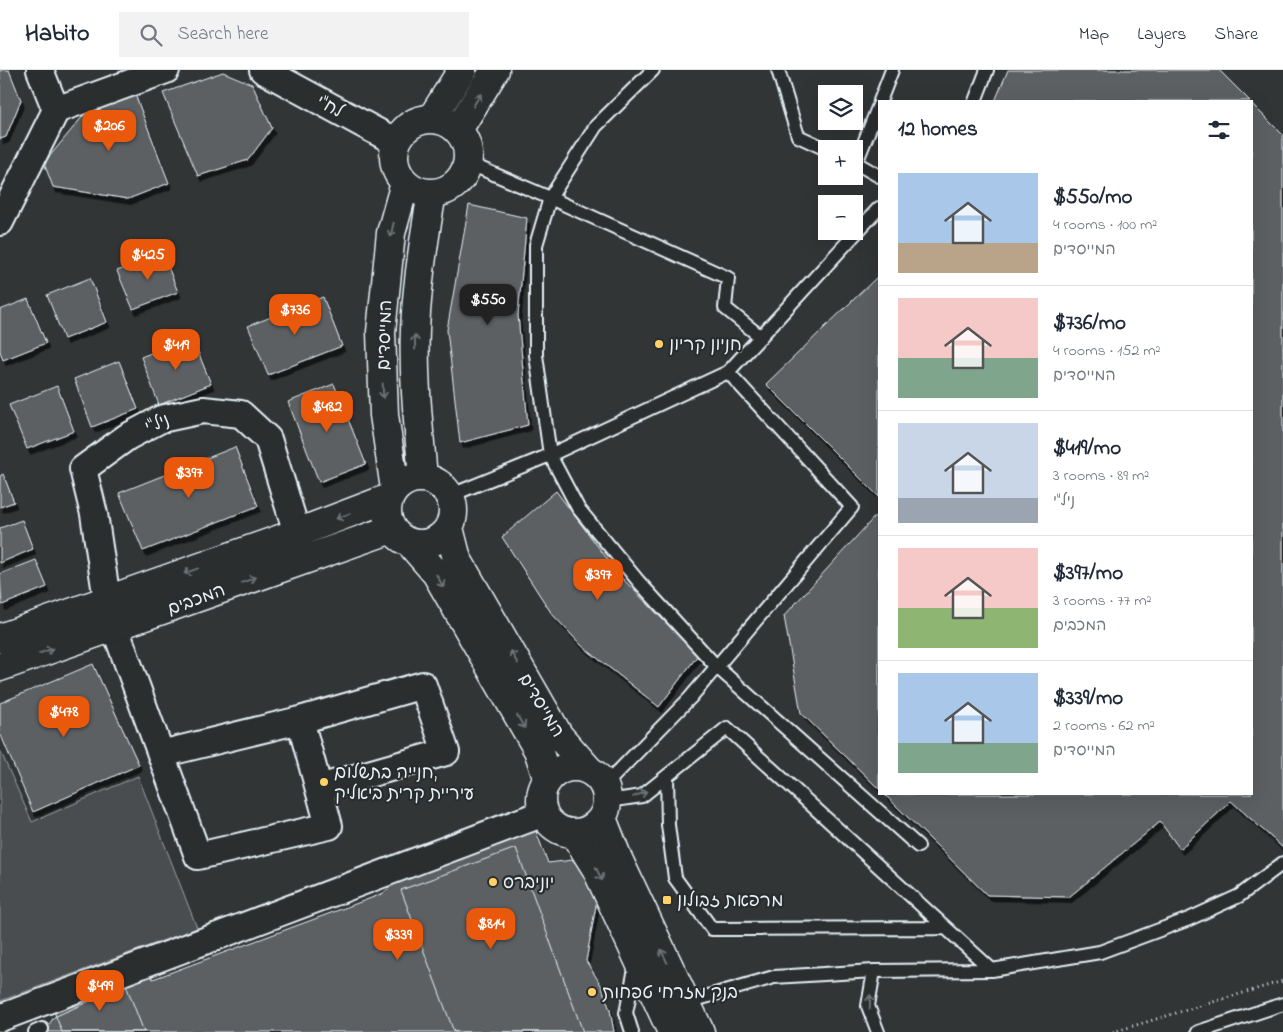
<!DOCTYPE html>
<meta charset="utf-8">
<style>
:root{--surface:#fff;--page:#f2f2f3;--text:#1f2937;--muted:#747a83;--line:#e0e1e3;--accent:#ea580c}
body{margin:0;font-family:"Indie Flower","Playpen Sans Hebrew",sans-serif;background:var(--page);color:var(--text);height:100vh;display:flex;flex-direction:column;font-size:19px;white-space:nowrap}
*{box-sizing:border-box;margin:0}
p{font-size:16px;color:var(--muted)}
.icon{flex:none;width:28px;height:28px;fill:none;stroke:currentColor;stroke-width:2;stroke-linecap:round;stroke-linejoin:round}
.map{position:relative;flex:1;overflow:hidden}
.details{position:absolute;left:878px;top:30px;width:375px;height:695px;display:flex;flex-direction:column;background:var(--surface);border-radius:0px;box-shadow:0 5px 20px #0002}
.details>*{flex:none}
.tools{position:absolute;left:818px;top:15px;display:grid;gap:10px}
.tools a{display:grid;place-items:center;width:45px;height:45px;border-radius:0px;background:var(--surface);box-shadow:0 5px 20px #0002;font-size:25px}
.price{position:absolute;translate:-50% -42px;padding:0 11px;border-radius:10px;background:var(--accent);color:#fff;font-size:16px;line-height:32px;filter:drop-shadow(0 1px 2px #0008)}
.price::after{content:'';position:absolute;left:50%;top:30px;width:15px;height:11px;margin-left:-8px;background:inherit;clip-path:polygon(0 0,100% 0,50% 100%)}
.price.on{background:#222;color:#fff}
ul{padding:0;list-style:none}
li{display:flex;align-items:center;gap:15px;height:125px;padding:0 20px}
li+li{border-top:1px solid var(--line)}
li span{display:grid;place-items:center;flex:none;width:140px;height:100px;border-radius:0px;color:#555}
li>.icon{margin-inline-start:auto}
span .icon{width:60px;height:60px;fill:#fffc;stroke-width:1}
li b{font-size:21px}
h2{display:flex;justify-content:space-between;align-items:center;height:60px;padding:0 20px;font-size:21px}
header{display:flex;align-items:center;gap:30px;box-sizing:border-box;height:70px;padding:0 25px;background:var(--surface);border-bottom:1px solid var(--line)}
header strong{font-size:24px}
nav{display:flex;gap:28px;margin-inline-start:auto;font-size:18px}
.search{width:350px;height:45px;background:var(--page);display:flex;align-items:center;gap:12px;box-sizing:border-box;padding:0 18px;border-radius:0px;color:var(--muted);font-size:19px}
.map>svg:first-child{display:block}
.green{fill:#494d4f;stroke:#989fa4}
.building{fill:#5c6063;stroke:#e8f1f8;filter:url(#shadow)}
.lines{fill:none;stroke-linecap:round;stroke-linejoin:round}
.service-casing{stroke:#e8f1f8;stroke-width:16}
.minor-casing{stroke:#e8f1f8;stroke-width:30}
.tertiary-casing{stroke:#e8f1f8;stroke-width:31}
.path{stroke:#e8f1f8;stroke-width:3;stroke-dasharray:1 4;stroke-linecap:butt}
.service{stroke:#2a2d2e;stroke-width:12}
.minor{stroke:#2a2d2e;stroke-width:26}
.tertiary{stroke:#2a2d2e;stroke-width:28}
.oneway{stroke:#6c7275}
.poi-dot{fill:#ffd166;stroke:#2a2d2e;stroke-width:2}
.labels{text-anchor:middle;stroke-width:4.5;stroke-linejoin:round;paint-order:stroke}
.street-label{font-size:18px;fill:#e8f1f8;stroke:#2a2d2e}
.poi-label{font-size:18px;fill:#e8f1f8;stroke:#2a2d2e;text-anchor:start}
</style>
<header>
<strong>Habito</strong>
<div class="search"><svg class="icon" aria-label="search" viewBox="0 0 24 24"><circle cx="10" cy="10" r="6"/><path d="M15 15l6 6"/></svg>Search here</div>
<nav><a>Map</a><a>Layers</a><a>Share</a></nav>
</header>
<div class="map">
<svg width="1283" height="962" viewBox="0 0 1283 962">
<defs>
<filter id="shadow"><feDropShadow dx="3" dy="5.5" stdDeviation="0" flood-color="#0009"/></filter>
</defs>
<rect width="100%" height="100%" fill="#323536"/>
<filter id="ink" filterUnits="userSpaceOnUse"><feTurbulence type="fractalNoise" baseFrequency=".02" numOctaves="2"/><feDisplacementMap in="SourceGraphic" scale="10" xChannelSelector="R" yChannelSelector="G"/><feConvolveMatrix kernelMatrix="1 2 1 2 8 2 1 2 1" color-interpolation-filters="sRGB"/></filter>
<g filter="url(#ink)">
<path class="green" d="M0 680 32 752 138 706 197 858 0 931Z"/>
<path class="building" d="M0 0H9L21 30 6 67 0 69Z
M1008 0H1219L1250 31H995Z
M223 2 252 14 272 58 248 90 198 106 163 23Z
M133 19 169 113 128 129 53 117 44 93 92 35Z
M1251 33 1283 65V778L1231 731 1180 779 1160 752 1069 827 987 825 884 724H1251Z
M469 135 527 148 518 245 528 355 460 373 447 260Z
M163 184 178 222 133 239 117 201Z
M879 205V427L766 314Z
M90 208 107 252 64 269 47 225Z
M323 227 342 276 268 305 248 256Z
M28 229 46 273 3 290 0 281V240Z
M192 267 211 314 159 335 141 287Z
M119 291 138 339 92 357 74 309Z
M334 314 366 394 319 412 288 332Z
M57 316 74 361 27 379 9 335Z
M235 377 258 436 143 481 119 423Z
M3 404 14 432 0 437V406Z
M556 421 621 507 698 585 659 637 582 576 552 544 502 467Z
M879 442V719L801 643 784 546Z
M22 450 33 479 0 493V458Z
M36 490 47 517 2 535 0 504Z
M93 594 139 695 33 742 0 663V633Z
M534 756 548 793 573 790 589 810 597 830 586 891 601 915 610 940 614 962H44L54 947 150 904 153 909 382 824 421 791Z
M516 778 583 962H454L401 820Z
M124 910 144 962H62L52 936Z"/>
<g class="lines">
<defs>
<path id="service" d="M653 0 596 56 550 128 728 208 725 238 761 267
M778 0 798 66 826 79
M880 31 892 0
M975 31 987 0
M879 35 856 93 879 106
M468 93 550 128 536 175V285L550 385 578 438 639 512 717 597 918 776
M449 426 550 385 728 302
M667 706 668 755 675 808 712 859 946 858
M604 716 690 628 852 437 728 302 879 138
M608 731 642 726 727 658 992 900
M874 901 868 936 878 962
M684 933 774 907 874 901 992 900 1100 882 1189 849 1239 826 1283 793
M35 962 42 959
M632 962 626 943 636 894
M1198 962 1283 934"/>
<path id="minor" d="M40 0 56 40
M263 0 396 72
M0 152 56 40 166 0
M300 650 423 615 446 682 319 718
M161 684 300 650 329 756 198 786 115 558 107 530 94 444 83 399 127 367 161 349 203 340 241 344 268 369 297 463
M0 948 544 743"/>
<path id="tertiary" d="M432 48 462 0
M394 86a37 37 0 1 1 74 0a37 37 0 1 1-74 0Z
M458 60 495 0
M423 408C419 359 413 309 415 259 417 214 424 168 432 123
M387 441a33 33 0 1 1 66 0a33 33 0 1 1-66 0Z
M395 419 384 345 381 262 391 163 405 113
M449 458 457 489 559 666 589 700
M410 473 436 503 538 680 548 710
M0 568 297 463 389 428
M0 597 392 459
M541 730a33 33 0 1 1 66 0a33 33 0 1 1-66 0Z
M602 748 618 789 700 962
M574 763 596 798 672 962"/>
</defs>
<use href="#service" class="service-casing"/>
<use href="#minor" class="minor-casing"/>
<use href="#tertiary" class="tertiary-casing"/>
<path class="path" d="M1113 962 1283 911"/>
<use href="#service" class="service"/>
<use href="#minor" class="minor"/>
<use href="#tertiary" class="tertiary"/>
</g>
<defs><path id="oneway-shaft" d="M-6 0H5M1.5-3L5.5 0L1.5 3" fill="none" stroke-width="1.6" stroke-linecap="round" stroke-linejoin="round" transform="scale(1.25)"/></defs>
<g class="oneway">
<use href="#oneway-shaft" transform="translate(477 30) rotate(-58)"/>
<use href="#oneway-shaft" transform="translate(392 160) rotate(103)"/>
<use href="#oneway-shaft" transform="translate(415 272) rotate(-91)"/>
<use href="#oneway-shaft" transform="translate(383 321) rotate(88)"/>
<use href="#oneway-shaft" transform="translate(343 446) rotate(159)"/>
<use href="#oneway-shaft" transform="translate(191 501) rotate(160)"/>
<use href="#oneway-shaft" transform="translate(249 510) rotate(-20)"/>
<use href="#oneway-shaft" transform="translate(440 511) rotate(60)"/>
<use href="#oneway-shaft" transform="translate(46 581) rotate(-19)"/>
<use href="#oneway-shaft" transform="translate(514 587) rotate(-120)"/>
<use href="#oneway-shaft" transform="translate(521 652) rotate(60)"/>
<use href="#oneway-shaft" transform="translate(640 724) rotate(-22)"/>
<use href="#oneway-shaft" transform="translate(599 804) rotate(64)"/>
<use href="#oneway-shaft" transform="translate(664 886) rotate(-116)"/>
<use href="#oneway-shaft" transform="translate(870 932) rotate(-88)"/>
</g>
</g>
<g class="poi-dot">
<circle cx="659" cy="274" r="5"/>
<circle cx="324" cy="712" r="5"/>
<circle cx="493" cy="812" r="5"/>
<rect x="662" y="825" width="10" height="10" rx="2.5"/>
<circle cx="592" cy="922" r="5"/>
</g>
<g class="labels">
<g class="street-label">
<text transform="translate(330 36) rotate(28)" y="6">לח"י</text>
<text transform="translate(384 265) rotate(-88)" y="6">המייסדים</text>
<text transform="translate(157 353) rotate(-22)" y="6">ניל"י</text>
<text transform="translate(196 529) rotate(-20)" y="6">המכבים</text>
<text transform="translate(542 635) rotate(59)" y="6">המייסדים</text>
</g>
<g class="poi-label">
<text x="669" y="280">חניון קריון</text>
<text x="334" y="708">חנייה בתשלום,<tspan x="334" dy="21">עיריית קרית ביאליק</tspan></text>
<text x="503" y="818">יוניברס</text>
<text x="677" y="836">מרפאת זבולון</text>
<text x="602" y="928">בנק מזרחי טפחות</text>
</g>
</g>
</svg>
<div class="tools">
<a><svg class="icon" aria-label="layers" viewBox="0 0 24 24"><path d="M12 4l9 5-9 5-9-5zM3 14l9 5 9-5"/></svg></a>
<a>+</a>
<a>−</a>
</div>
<b class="price" style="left:109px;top:82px">$206</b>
<b class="price" style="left:148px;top:211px">$425</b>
<b class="price on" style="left:488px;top:256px">$550</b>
<b class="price" style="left:295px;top:266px">$736</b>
<b class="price" style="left:176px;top:301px">$419</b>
<b class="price" style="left:327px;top:363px">$482</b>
<b class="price" style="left:189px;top:429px">$397</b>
<b class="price" style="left:598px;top:531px">$397</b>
<b class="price" style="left:64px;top:668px">$478</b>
<b class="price" style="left:491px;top:880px">$814</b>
<b class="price" style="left:398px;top:891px">$339</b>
<b class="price" style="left:100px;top:942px">$499</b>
<section class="details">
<h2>12 homes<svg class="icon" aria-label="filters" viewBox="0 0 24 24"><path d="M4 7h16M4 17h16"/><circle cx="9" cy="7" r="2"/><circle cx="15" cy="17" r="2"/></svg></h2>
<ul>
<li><span style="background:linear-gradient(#a9c7e8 70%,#b9a48a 0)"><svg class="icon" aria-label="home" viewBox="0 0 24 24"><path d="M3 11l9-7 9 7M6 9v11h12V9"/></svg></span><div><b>$550/mo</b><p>4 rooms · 100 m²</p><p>המייסדים</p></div></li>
<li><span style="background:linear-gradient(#f6c9c9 60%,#7fa58c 0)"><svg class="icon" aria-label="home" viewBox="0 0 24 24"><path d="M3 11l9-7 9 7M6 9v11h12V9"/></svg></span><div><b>$736/mo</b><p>4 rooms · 152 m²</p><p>המייסדים</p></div></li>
<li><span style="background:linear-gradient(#c9d6e8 75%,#9aa5b1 0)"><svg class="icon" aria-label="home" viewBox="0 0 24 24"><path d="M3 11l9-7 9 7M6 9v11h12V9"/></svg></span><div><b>$419/mo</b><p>3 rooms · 89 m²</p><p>ניל&quot;י</p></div></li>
<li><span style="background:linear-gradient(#f6c9c9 60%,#8fb573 0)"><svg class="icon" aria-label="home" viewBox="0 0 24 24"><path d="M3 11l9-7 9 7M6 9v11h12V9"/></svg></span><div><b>$397/mo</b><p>3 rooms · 77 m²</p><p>המכבים</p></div></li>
<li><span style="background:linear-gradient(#a9c7e8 70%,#7fa58c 0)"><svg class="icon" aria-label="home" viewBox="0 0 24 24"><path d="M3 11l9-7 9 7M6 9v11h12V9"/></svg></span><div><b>$339/mo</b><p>2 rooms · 62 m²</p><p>המייסדים</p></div></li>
</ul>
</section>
</div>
